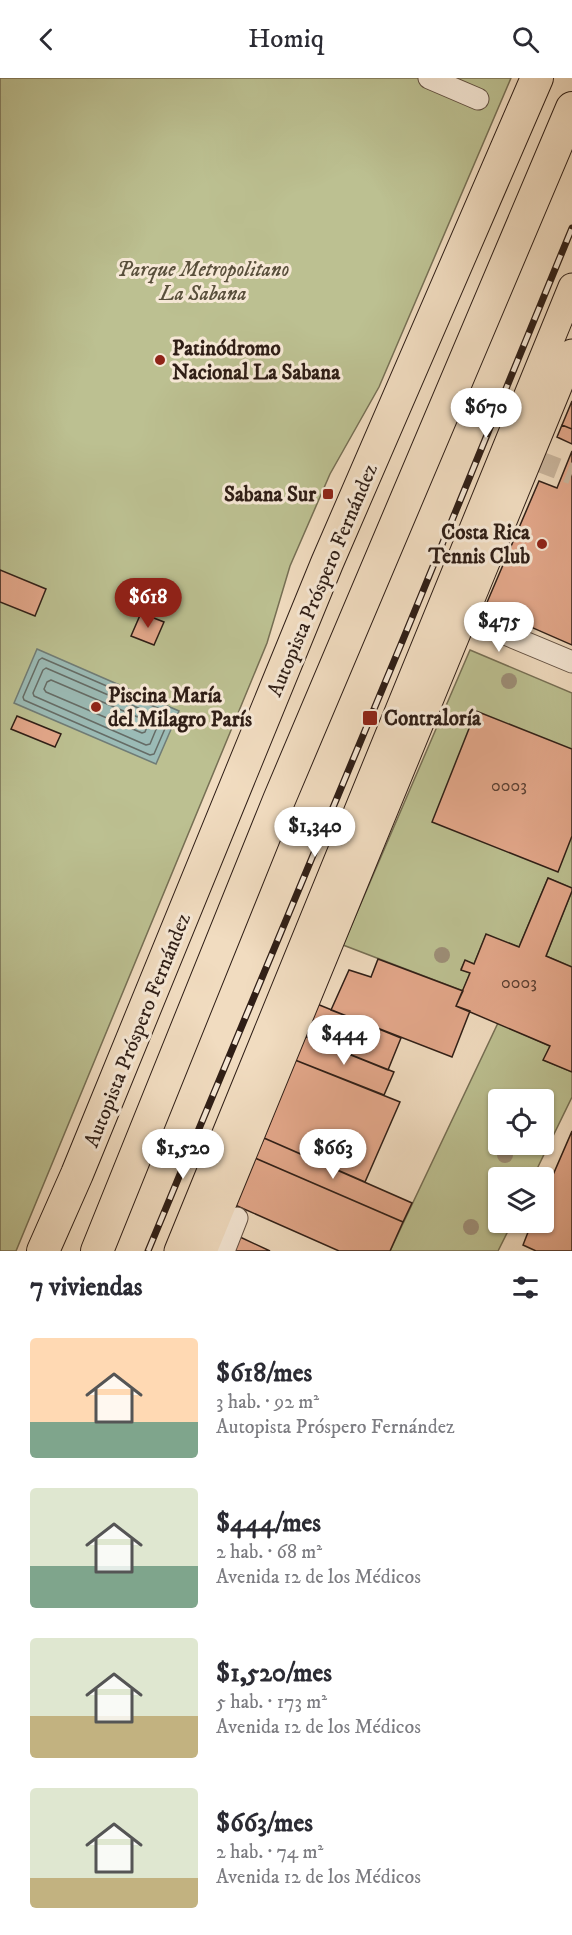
<!DOCTYPE html>
<html lang="es">
<meta charset="utf-8">
<style>
:root{--surface:#fff;--page:#f2f2f3;--text:#2b2b33;--muted:#7c7c81;--accent:#8f2418}
body{margin:0;font-family:"IM FELL DW Pica",serif;background:var(--page);color:var(--text);height:100vh;display:flex;flex-direction:column;font-size:22px;white-space:nowrap}
*{box-sizing:border-box;margin:0}
p{font-size:20px;color:var(--muted)}
.icon{flex:none;width:33px;height:33px;fill:none;stroke:currentColor;stroke-width:2;stroke-linecap:round;stroke-linejoin:round}
.map{position:relative;height:1173px;overflow:hidden}
.details{display:flex;flex-direction:column;background:var(--surface);flex:1}
.details>*{flex:none}
.fabs{position:absolute;left:488px;top:1011px;display:grid;gap:12px}
.fabs a{display:grid;place-items:center;width:66px;height:66px;border-radius:6px;background:var(--surface);box-shadow:0 2px 4px #0004;font-size:30px}
.price{position:absolute;translate:-50% -51px;padding:0 14px;border-radius:21px;background:#fff;color:#222;font-size:20px;line-height:39px;filter:drop-shadow(0 2px 3px #0008)}
.price::after{content:'';position:absolute;left:50%;top:36px;width:18px;height:14px;margin-left:-9px;background:inherit;clip-path:polygon(0 0,100% 0,50% 100%)}
.price.selected{background:var(--accent);color:#fff}
ul{padding:0;list-style:none}
li{display:flex;align-items:center;gap:18px;height:150px;padding:0 30px}
li span{display:grid;place-items:center;flex:none;width:168px;height:120px;border-radius:6px;color:#555}
li>.icon{margin-inline-start:auto}
span .icon{width:72px;height:72px;fill:#fffc;stroke-width:1}
li b{font-size:26px}
h2{display:flex;justify-content:space-between;align-items:center;height:72px;padding:0 30px;font-size:26px}
header{display:flex;justify-content:space-between;align-items:center;height:78px;padding:0 30px;background:var(--surface);font-size:27px;font-weight:600}
.map>svg:first-child{display:block}
.green{fill:#bcc091;stroke:#766f54;stroke-width:1.5;fill-rule:evenodd}
.water{fill:#9bbbb6;stroke:#707c76;stroke-width:1.5}
.lines{fill:none;stroke-linecap:round;stroke-linejoin:round}
.shore{stroke:#656c66;stroke-width:1.5}
.building{fill:#e3a78a;stroke:#2f1e16;stroke-width:1.5}
.minor-tunnel{stroke:#cab69e;stroke-width:21;stroke-dasharray:21 10;stroke-linecap:butt}
.minor-casing{stroke:#604e40;stroke-width:23}
.major-casing{stroke:#2f1e16;stroke-width:29}
.highway-casing{stroke:#2f1e16;stroke-width:34}
.minor{stroke:#f6e8d6;stroke-width:21}
.major{stroke:#f1dcc0;stroke-width:27}
.highway{stroke:#f1dcc0;stroke-width:32}
.rail-casing{stroke:#2f1e16;stroke-width:7}
.rail{stroke:#f6e8d6;stroke-width:4.5;stroke-dasharray:14;stroke-linecap:butt}
.tree{fill:#9d8e77}
.poi-dot{fill:#8f2418;stroke:#f6e8d6;stroke-width:2}
.labels{text-anchor:middle;stroke-width:6;stroke-linejoin:round;paint-order:stroke}
.number-label{font-size:18px;fill:#5c4033}
.park-label{font-size:21px;font-style:italic;fill:#594f3b;stroke:#f6e8d6}
.poi-label{font-size:21px;font-weight:bold;fill:#2f1e16;stroke:#f6e8d6;text-anchor:start}
.street-label{font-size:21px;fill:#2f1e16;stroke:#f6e8d6}
</style>
<header><svg class="icon" aria-label="back" viewBox="0 0 24 24"><path d="M15 5l-7 7 7 7"/></svg>Homiq<svg class="icon" aria-label="search" viewBox="0 0 24 24"><circle cx="10" cy="10" r="6"/><path d="M15 15l6 6"/></svg></header>
<div class="map">
<svg width="572" height="1173" viewBox="0 0 572 1173">
<rect width="100%" height="100%" fill="#f1dcc0"/>
<filter id="stains"><feTurbulence type="fractalNoise" baseFrequency=".00333" numOctaves="4"/><feColorMatrix values="0 0 0 0 .2 0 0 0 0 .09 0 0 0 0 .02 0 0 0 .5 -.17"/></filter>
<radialGradient id="worn" r=".72"><stop offset=".6" stop-color="#630" stop-opacity="0"/><stop offset="1" stop-color="#630" stop-opacity=".3"/></radialGradient>
<path class="green" d="M0 0H511L379 309 330 396 290 488 267 565 16 1173H0Z
M470 572 572 615V810L548 800 519 869 486 857 474 886 465 883 461 891 470 895 463 913 343 867Z
M572 813V889L546 878Z
M498 945 550 968 544 982 572 994V1019L533 1099 498 1100V1144L512 1145 498 1173H390ZM498 1022H543V1066H498Z"/>
<path class="water" d="M37 571 179 633 156 686 14 625Z"/>
<g class="lines">
<path class="shore" d="M42 580 169 635 170 639 154 676 150 677 24 622 23 619 39 582Z
M46 590 159 639 160 642 150 666 146 667 34 618 33 615 43 592Z
M51 602 147 643 148 646 145 654 142 655 46 614 44 611 47 604Z"/>
</g>
<path class="building" d="M572 323V351L562 347Z
M562 347 572 351V366L557 359Z
M572 373V567L485 529 539 403 557 410Z
M0 492 46 511 35 538 0 524Z
M141 535 164 544 154 567 131 558Z
M476 633 572 671V758L558 794 432 744Z
M17 638 61 656 55 669 11 651Z
M548 800 572 810V813L546 878 572 889V994L543 982 550 968 456 928 470 895 461 892 465 882 474 886 486 856 519 869Z
M378 881 463 913 456 928 470 933 452 979 331 932 349 892 371 899Z
M317 926 401 960 388 992 304 958Z
M304 958 394 994 384 1017 295 982Z
M295 982 400 1024 365 1104 264 1060Z
M572 1053V1173H536L523 1167 532 1144H543V1120Z
M264 1060 412 1125 403 1144 255 1080Z
M255 1080 403 1144 390 1173H339L235 1127Z
M240 1159 270 1173H234Z"/>
<g class="lines">
<path class="minor-tunnel" d="M538 383 572 396"/>
<defs>
<path id="minor" d="M429 0 478 21
M450 533 572 584
M224 1173 237 1140"/>
<path id="major" d="M178 1173 572 209
M203 1173 572 275"/>
<path id="highway" d="M43 1173 77 1096 327 485 537 0
M97 1173 279 722 572 30"/>
</defs>
<use href="#minor" class="minor-casing"/>
<use href="#major" class="major-casing"/>
<use href="#highway" class="highway-casing"/>
<use href="#minor" class="minor"/>
<use href="#major" class="major"/>
<use href="#highway" class="highway"/>
<defs>
<path id="rail" d="M148 1173 402 564 572 150"/>
</defs>
<use href="#rail" class="rail-casing"/>
<use href="#rail" class="rail"/>
</g>
<g class="tree">
<circle cx="509" cy="603" r="8"/>
<circle cx="442" cy="877" r="8"/>
<circle cx="505" cy="1077" r="8"/>
<circle cx="471" cy="1149" r="8"/>
</g>
<g class="poi-dot">
<circle cx="160" cy="282" r="6"/>
<rect x="322" y="410" width="12" height="12" rx="3"/>
<circle cx="542" cy="466" r="6"/>
<circle cx="96" cy="629" r="6"/>
<rect x="362" y="632" width="16" height="16" rx="3"/>
</g>
<g class="labels">
<g class="number-label">
<text x="509" y="713">0003</text>
<text x="519" y="910">0003</text>
</g>
<g class="park-label">
<text x="203" y="198">Parque Metropolitano<tspan x="203" dy="24">La Sabana</tspan></text>
</g>
<g class="poi-label">
<text x="172" y="277">Patinódromo<tspan x="172" dy="24">Nacional La Sabana</tspan></text>
<text x="316" y="423" text-anchor="end">Sabana Sur</text>
<text x="530" y="461" text-anchor="end">Costa Rica<tspan x="530" dy="24">Tennis Club</tspan></text>
<text x="108" y="624">Piscina María<tspan x="108" dy="24">del Milagro París</tspan></text>
<text x="384" y="647">Contraloría</text>
</g>
<g class="street-label">
<text transform="translate(322 502) rotate(-67)" y="7">Autopista Próspero Fernández</text>
<text transform="translate(137 952) rotate(-68)" y="7">Autopista Próspero Fernández</text>
</g>
</g>
<rect width="100%" height="100%" filter="url(#stains)"/>
<rect width="100%" height="100%" fill="url(#worn)"/>
</svg>
<div class="fabs">
<a><svg class="icon" aria-label="locate" viewBox="0 0 24 24"><circle cx="12" cy="12" r="6"/><path d="M12 2v4M12 18v4M2 12h4M18 12h4"/></svg></a>
<a><svg class="icon" aria-label="layers" viewBox="0 0 24 24"><path d="M12 4l9 5-9 5-9-5zM3 14l9 5 9-5"/></svg></a>
</div>
<b class="price" style="left:486px;top:361px">$670</b>
<b class="price selected" style="left:148px;top:551px">$618</b>
<b class="price" style="left:499px;top:575px">$475</b>
<b class="price" style="left:315px;top:780px">$1,340</b>
<b class="price" style="left:344px;top:988px">$444</b>
<b class="price" style="left:183px;top:1102px">$1,520</b>
<b class="price" style="left:333px;top:1102px">$663</b>
</div>
<section class="details">
<h2>7 viviendas<svg class="icon" aria-label="filters" viewBox="0 0 24 24"><path d="M4 7h16M4 17h16"/><circle cx="9" cy="7" r="2"/><circle cx="15" cy="17" r="2"/></svg></h2>
<ul>
<li><span style="background:linear-gradient(#ffd9b3 70%,#7fa58c 0)"><svg class="icon" aria-label="home" viewBox="0 0 24 24"><path d="M3 11l9-7 9 7M6 9v11h12V9"/></svg></span><div><b>$618/mes</b><p>3 hab. · 92 m²</p><p>Autopista Próspero Fernández</p></div></li>
<li><span style="background:linear-gradient(#dfe7d0 65%,#7fa58c 0)"><svg class="icon" aria-label="home" viewBox="0 0 24 24"><path d="M3 11l9-7 9 7M6 9v11h12V9"/></svg></span><div><b>$444/mes</b><p>2 hab. · 68 m²</p><p>Avenida 12 de los Médicos</p></div></li>
<li><span style="background:linear-gradient(#dfe7d0 65%,#c2b280 0)"><svg class="icon" aria-label="home" viewBox="0 0 24 24"><path d="M3 11l9-7 9 7M6 9v11h12V9"/></svg></span><div><b>$1,520/mes</b><p>5 hab. · 173 m²</p><p>Avenida 12 de los Médicos</p></div></li>
<li><span style="background:linear-gradient(#dfe7d0 75%,#c2b280 0)"><svg class="icon" aria-label="home" viewBox="0 0 24 24"><path d="M3 11l9-7 9 7M6 9v11h12V9"/></svg></span><div><b>$663/mes</b><p>2 hab. · 74 m²</p><p>Avenida 12 de los Médicos</p></div></li>
</ul>
</section>
